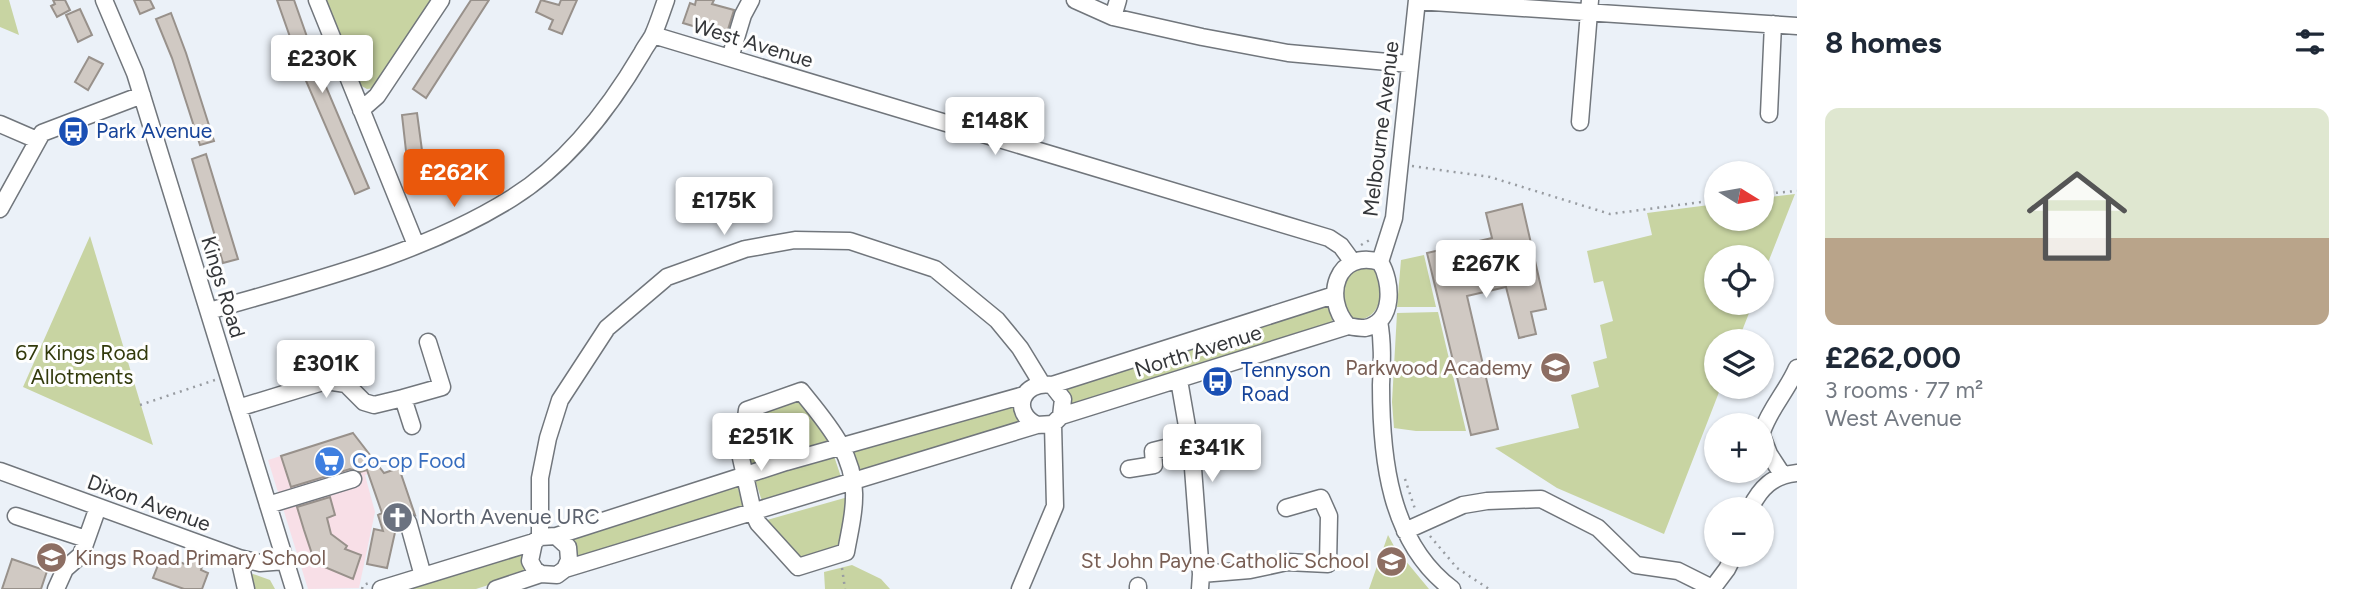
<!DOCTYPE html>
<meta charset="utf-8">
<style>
:root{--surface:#fff;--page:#f6f6f7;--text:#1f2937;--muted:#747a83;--line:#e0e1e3;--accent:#ea580c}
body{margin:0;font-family:Figtree,sans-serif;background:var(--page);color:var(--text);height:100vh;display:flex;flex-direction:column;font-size:26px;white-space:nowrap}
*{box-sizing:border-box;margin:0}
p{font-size:23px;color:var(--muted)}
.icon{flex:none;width:38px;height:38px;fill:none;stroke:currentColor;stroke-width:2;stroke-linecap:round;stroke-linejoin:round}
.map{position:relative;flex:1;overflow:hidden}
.side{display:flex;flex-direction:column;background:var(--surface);width:560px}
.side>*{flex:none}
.needle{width:46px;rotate:101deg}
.controls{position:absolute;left:1704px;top:161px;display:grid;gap:14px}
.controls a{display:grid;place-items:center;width:70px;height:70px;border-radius:50%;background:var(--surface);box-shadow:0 2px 5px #0004;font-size:35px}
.price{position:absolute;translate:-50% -60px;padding:0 16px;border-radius:7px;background:#fff;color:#222;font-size:23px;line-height:46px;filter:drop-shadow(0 2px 4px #0008)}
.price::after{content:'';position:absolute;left:50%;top:42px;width:21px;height:16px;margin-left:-10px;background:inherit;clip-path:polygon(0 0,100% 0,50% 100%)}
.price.active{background:var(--accent);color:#fff}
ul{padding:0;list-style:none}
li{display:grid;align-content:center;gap:14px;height:371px;padding:0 28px}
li+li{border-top:2px solid var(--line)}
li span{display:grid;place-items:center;height:217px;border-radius:14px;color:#555}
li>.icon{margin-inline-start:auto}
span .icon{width:126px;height:126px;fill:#fffc;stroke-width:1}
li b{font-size:30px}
h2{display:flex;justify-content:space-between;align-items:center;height:84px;padding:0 28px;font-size:30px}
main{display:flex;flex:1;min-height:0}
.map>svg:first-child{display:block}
.commercial{fill:#f8dfe7}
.green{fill:#c8d4a2}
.building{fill:#d0c9c3;stroke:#98918b;stroke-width:2}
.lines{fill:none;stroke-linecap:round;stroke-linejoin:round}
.minor-casing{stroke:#71767c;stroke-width:19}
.path{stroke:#989ca1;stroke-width:2.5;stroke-dasharray:2 5;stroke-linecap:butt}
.minor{stroke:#fff;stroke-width:16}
.labels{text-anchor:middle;stroke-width:6;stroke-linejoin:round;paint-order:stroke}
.street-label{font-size:21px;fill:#343639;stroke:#fefefe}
.transit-label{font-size:21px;fill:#164399;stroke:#fefefe;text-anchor:start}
.park-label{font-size:21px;fill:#323a0c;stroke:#fefefe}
.education-label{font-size:21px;fill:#785e54;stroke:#fefefe;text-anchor:end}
.shop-label{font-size:21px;fill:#366cbe;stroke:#fefefe;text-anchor:start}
.worship-label{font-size:21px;fill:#5b616d;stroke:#fefefe;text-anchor:start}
</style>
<main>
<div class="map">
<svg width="1797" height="589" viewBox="0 0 1797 589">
<rect width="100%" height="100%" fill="#ebf1f8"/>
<path class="commercial" d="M353 433 380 469 365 475 375 512 359 588 308 589 268 460Z"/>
<path class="green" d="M0 0H9L19 35 0 27Z
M323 0H435L375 88 367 89 358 84Z
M1795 194 1762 278V257H1717V303H1753L1738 341H1717V387H1721L1664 534 1557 488 1495 448 1579 428 1571 395 1599 387 1593 362 1607 358 1600 325 1613 321 1603 281 1594 283 1587 251 1652 235 1647 213 1717 204V219H1762V198Z
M90 236 153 445 23 387Z
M1424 255 1436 307H1397L1401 260Z
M1374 267C1389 287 1380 329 1348 317L1340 301 1345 278 1352 268Z
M1328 305 1334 326 1071 407 1064 386Z
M1438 312 1466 431H1416L1394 428 1392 402 1397 313Z
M797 399 831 440 750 465 755 412Z
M1016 402 1022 423 859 471 853 451Z
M834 456 841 477 762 501 755 480Z
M737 485 744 508 578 560 571 537Z
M848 497 843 545 798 558 767 520Z
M1388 535 1395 548 1429 589H1369Z
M523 550 529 572 476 589H400Z
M852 565 881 579 890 589H825L824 572Z
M253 574 270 580 275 589H254L250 576Z"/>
<path class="building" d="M53 0H65L70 10 57 17 51 6 55 4Z
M134 0H150L154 8 140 14Z
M277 0H294L318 68 369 188 355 194 303 74Z
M471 0H489L426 98 413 89Z
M541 0 559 5 561 0H577L562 34 549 29 553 20 536 12Z
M696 0H714L712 4 734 10 726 36 683 23 690 3 695 5Z
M80 9 92 35 78 42 66 15Z
M171 13 186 53 214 141 200 145 172 58 156 19Z
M89 57 103 64 88 90 75 82Z
M417 113 423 158 407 160 402 115Z
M206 154 238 259 223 263 192 159Z
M1522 204 1546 309 1531 312 1536 334 1519 338 1506 287 1467 296 1498 429 1471 435 1427 253 1492 238 1486 213Z
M353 433 384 473 399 468 415 515 406 512 398 519 387 568 367 564 374 529 383 531 378 515 382 513 367 470 360 472 350 469 291 487 281 456Z
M330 497 335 515 327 518 331 534 347 546 345 549 361 555 353 579 315 563 304 530 297 507Z
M162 555 187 565 190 558 203 563 201 570 208 573 202 589H184L153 578Z
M12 559 47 571 41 589H2Z"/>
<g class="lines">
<defs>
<path id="minor" d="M104 0 135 73 294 589
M317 0 416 245
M1075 0 1113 17 1202 37 1288 53 1410 64
M1417 1 1797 26
M1113 17 1118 0
M653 35 1329 238 1341 246 1352 261
M730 58 743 15 751 0
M361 110 377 96 441 0
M1769 114 1773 24
M1580 122 1590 0
M0 124 37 140
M0 209 42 133 142 95
M1380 262 1394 218 1417 0
M209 311C311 281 421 255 512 198 568 163 609 109 642 53 645 47 650 41 653 35 658 24 662 11 666 0
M1379 321C1383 343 1382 363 1381 385 1381 457 1389 542 1452 589
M1179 380 1192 455 1201 574 1200 589
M1052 385 1063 399 1061 416
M801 391C826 422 856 455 854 498 854 516 849 534 846 552L798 567 758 523 753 512 741 458 747 410Z
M403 398 442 387 428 342
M238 408 326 381 346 384 364 402 374 405 403 398 412 426
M1037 425C1010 412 1022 380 1052 385L1334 295
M1762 432C1770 408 1787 391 1797 368
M1762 436 1769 454 1782 474
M1129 469 1154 465 1153 451 1189 442
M0 471 239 558 260 563 285 561
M268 505 353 479
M1750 509C1760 488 1773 475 1797 473
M16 516 86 539
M408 522 423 576
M1405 531 1463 505 1487 501 1541 499 1598 528 1636 565 1678 571 1712 588
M556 536 568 547 569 560 565 569
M540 537V478L548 438 560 400 607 328 667 277 745 249 795 240 850 241 935 269 997 320 1020 348 1042 384
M534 542 530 561 535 570 541 574
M239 558 246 589
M1201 574 1250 570 1287 562 1328 564 1329 516 1321 498 1286 508
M56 589 65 569 81 555 98 507
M381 589 534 542 540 537 556 536 786 462 1024 395
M496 589 541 574 557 575 565 569 1037 425 1053 424 1061 416 1348 326C1353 327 1360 328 1365 328 1395 323 1392 281 1380 262 1337 249 1322 297 1348 326
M1020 589 1055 506 1053 424
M1138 589V586
M1712 589 1727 569 1734 555"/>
</defs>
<use href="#minor" class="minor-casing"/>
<path class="path" d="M1412 166 1490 177 1610 214 1717 200
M1762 194 1797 191
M1361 245 1373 238
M140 405 215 380
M1405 479 1416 512
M1430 536 1457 568 1489 589
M842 568 845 589
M362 589 363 585 369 583"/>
<use href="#minor" class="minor"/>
</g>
<defs>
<symbol id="bus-disc" viewBox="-11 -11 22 22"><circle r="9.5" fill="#1a4fb4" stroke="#fefefe"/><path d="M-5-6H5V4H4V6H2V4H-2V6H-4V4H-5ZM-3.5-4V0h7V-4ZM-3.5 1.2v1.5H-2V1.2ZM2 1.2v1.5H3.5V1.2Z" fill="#fff"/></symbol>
<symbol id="school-disc" viewBox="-11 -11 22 22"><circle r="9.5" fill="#8d6e63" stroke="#fefefe"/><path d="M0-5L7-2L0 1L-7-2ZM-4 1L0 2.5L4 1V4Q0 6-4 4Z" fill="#fff"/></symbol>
<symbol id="supermarket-disc" viewBox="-11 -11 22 22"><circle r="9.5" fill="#3f7fe0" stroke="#fefefe"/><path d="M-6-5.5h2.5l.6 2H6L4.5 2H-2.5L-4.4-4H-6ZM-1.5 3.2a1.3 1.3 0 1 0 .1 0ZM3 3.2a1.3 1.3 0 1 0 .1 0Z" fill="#fff"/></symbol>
<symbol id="church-disc" viewBox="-11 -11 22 22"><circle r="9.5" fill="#6b7280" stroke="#fefefe"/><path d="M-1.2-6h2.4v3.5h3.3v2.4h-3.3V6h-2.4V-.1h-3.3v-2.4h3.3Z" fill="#fff"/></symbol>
</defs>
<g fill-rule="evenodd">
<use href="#bus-disc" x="56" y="114" width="35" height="35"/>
<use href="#school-disc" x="1538" y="350" width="35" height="35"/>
<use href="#bus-disc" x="1200" y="364" width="35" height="35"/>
<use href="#supermarket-disc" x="312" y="444" width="35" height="35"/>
<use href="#church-disc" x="380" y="500" width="35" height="35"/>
<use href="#school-disc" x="34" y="540" width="35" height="35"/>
<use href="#school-disc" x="1374" y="544" width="35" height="35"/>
</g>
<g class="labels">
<g class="street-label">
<text transform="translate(753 43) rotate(17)" y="7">West Avenue</text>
<text transform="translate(1381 129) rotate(-83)" y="7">Melbourne Avenue</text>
<text transform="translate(223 287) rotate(73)" y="7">Kings Road</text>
<text transform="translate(1198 351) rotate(-17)" y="7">North Avenue</text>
<text transform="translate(149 503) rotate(20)" y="7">Dixon Avenue</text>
</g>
<g class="transit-label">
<text x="96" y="138">Park Avenue</text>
<text x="1241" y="377">Tennyson<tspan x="1241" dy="24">Road</tspan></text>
</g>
<g class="park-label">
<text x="82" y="360">67 Kings Road<tspan x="82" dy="24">Allotments</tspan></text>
</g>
<g class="education-label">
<text x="1532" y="375">Parkwood Academy</text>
<text x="75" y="565" text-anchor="start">Kings Road Primary School</text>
<text x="1369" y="568">St John Payne Catholic School</text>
</g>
<g class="shop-label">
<text x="352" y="468">Co-op Food</text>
</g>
<g class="worship-label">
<text x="420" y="524">North Avenue URC</text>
</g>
</g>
</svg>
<div class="controls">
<a><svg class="needle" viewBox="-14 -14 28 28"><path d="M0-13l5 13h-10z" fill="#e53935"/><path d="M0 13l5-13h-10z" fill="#747a83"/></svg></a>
<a><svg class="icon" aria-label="locate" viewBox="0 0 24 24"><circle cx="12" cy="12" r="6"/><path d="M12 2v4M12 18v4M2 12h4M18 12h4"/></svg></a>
<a><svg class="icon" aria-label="layers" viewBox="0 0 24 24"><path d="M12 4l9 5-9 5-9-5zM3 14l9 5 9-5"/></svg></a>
<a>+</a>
<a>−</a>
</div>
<b class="price" style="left:322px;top:95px">£230K</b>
<b class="price" style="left:995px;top:157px">£148K</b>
<b class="price active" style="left:454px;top:209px">£262K</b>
<b class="price" style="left:724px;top:237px">£175K</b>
<b class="price" style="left:1486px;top:300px">£267K</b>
<b class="price" style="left:326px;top:400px">£301K</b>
<b class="price" style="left:761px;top:473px">£251K</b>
<b class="price" style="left:1212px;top:484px">£341K</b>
</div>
<section class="side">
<h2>8 homes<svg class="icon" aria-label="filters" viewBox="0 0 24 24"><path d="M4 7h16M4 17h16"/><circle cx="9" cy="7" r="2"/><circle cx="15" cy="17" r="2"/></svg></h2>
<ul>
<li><span style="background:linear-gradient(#dfe7d0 60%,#b9a48a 0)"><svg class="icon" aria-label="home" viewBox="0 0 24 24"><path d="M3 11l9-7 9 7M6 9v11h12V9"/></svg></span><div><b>£262,000</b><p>3 rooms · 77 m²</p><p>West Avenue</p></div></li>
</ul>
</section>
</main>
